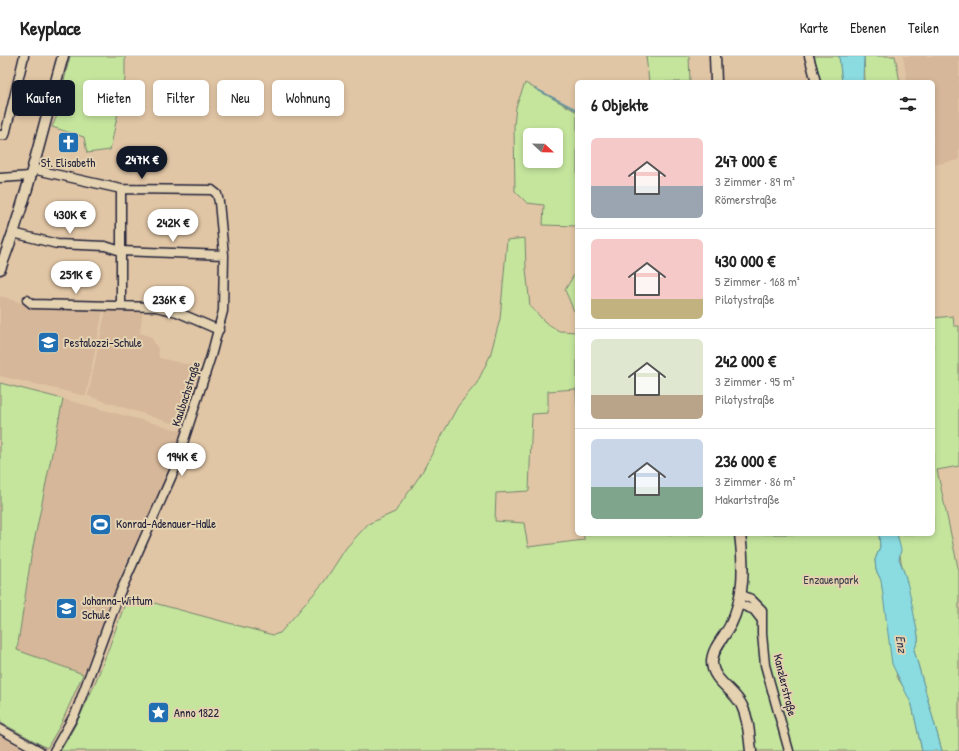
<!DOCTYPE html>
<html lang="de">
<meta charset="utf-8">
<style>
:root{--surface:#fff;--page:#f6f6f6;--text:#222;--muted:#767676;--line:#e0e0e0;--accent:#111827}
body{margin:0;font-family:"Patrick Hand",sans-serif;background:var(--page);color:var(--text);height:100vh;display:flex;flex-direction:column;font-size:15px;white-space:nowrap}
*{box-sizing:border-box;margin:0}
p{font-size:13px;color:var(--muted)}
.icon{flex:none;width:22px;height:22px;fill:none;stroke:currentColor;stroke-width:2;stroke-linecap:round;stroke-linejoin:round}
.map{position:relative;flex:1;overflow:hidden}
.side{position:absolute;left:575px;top:24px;width:360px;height:456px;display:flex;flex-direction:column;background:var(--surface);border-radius:6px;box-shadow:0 2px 6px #0003}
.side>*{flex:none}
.top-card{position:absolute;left:12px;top:24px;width:380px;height:36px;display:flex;gap:8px}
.needle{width:26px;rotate:112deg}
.controls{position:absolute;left:523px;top:72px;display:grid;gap:8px}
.controls a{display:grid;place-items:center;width:40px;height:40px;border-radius:6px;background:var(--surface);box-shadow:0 2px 6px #0003;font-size:20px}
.price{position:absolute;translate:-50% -34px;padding:0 9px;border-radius:14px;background:#fff;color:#222;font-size:13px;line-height:26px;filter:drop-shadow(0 1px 2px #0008)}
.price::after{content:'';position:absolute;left:50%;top:24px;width:12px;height:9px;margin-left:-6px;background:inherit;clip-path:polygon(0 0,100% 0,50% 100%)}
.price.on{background:var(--accent);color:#fff}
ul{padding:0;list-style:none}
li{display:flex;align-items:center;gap:12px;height:100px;padding:0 16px}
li+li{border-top:1px solid var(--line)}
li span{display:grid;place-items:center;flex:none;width:112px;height:80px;border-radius:6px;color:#555}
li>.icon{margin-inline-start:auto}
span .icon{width:48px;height:48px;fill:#fffc;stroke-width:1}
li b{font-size:17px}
h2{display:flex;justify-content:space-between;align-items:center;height:48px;padding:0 16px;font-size:17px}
.chip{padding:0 14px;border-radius:6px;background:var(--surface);box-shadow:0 2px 6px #0003;font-size:14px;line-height:36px}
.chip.on{background:var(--accent);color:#fff}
header{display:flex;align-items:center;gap:24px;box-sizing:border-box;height:56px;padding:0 20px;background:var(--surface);border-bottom:1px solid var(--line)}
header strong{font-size:19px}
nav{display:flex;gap:22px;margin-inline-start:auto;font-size:14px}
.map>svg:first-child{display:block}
.built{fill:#d6b799}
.green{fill:#c5e59d;stroke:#74846c;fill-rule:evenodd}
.water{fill:#8adce1;stroke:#60929f}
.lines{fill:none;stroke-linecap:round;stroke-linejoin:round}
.stream{stroke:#60929f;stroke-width:1.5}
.minor-casing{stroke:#22223b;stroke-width:11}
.major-casing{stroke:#22223b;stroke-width:13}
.minor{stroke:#e4d2b0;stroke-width:8}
.major{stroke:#e4d2b0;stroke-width:10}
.labels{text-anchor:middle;stroke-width:4;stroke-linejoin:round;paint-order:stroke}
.poi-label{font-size:12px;fill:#22223b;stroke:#e4d2b0;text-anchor:start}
.street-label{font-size:12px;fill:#22223b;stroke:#e4d2b0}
.park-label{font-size:12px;fill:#3a3f4a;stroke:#e4d2b0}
.water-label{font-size:13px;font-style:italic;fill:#323e54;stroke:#e4d2b0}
</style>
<header>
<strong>Keyplace</strong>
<nav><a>Karte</a><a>Ebenen</a><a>Teilen</a></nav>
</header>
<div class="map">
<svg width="959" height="695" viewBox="0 0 959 695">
<rect width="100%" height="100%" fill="#e1c6a5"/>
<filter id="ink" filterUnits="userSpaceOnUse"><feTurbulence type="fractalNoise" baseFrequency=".025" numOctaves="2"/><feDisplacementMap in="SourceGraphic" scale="8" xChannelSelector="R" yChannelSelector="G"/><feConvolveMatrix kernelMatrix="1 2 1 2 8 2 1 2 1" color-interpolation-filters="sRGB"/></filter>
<g filter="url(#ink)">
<path class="built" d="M903 0H959V104L933 109V26H907Z
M0 240 44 254H103L86 340 0 320Z
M106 253H143L140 277 151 281 158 293 159 302 204 312 184 371 88 340Z
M63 343 182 375 170 414 125 509 83 618 17 595 31 501Z
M0 680 27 695H0Z"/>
<path class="green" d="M70 0H125V23L110 94 87 97 84 81 52 71 63 46 64 25Z
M646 0H689L690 26H649Z
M814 0H839L842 26H821Z
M864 0H895L900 26H865Z
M525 27 577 56V170L543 169 544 149 527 147 515 135 514 69 516 51ZM530 79H556V105H530Z
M525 182 526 213 530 250 545 266 559 275 577 276V268V349L576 333 548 335V357L532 358 529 435 496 437 495 465 524 467 528 491 584 484V478H879L880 491 875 504 876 514 881 524 897 621 909 639 912 649 922 695H60C91 647 108 593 128 540L273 579 280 577 324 526 346 492 368 468 395 456 421 418 458 350 477 327 490 300 500 263 507 184Z
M577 214V250L574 255 565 234Z
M953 260 954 270H959V410L937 414 959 516V695H942L914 594 918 585V580L903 513C899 501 900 490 897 478H933V262Z
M0 327 63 343 31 501 17 594 83 618 61 668 47 692 0 666Z"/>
<path class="water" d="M839 0H864L863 26H842Z
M879 478H897L901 494 899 503C909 525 913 555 918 580V585L914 594 942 695H922L912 649 892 608 881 524 876 514 875 504 880 491Z"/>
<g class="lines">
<path class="stream" d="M536 33 577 54"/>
<defs>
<path id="minor" d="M809 0 816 26
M0 79H5L24 0
M32 113 121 133 212 134 217 138 219 146 224 199 223 255 211 300 174 415 119 539 76 656 54 695
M0 122 30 120
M13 177 57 188 105 190 121 195 224 199
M27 244 32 248 156 251 177 256 219 274
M121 249V133
M742 539 751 543 762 554V578L765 609 789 695
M739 548 754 554 761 563
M0 673 40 695"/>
<path id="major" d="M715 0 716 26
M0 213C27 144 43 71 63 0
M740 478C744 511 745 540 730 570 724 581 712 593 712 606 712 625 735 634 742 650 749 664 749 680 751 695"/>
</defs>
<use href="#minor" class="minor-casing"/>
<use href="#major" class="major-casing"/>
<use href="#minor" class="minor"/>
<use href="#major" class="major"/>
</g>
</g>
<defs>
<symbol id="church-square" viewBox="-11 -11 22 22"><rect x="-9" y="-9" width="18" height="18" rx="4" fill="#1f6fb2" stroke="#e4d2b0"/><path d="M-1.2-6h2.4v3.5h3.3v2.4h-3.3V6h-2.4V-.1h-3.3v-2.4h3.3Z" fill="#fff"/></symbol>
<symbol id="school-square" viewBox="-11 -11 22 22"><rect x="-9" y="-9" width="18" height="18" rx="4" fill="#1f6fb2" stroke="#e4d2b0"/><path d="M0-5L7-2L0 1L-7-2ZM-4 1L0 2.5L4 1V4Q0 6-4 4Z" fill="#fff"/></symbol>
<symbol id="stadium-square" viewBox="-11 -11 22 22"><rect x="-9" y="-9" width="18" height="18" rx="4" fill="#1f6fb2" stroke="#e4d2b0"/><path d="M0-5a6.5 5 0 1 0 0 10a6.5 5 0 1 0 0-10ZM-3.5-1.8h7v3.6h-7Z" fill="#fff"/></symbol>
<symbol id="sight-square" viewBox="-11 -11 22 22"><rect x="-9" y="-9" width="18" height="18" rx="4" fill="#1f6fb2" stroke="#e4d2b0"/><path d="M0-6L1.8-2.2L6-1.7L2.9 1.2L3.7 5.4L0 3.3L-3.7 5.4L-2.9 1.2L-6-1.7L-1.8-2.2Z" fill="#fff"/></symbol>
</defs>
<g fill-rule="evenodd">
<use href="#church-square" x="56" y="74" width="25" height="25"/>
<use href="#school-square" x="36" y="274" width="25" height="25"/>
<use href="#stadium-square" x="88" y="456" width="25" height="25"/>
<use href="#school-square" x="54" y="540" width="25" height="25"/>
<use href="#sight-square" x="146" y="644" width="25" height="25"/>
</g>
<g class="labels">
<g class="poi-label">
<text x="68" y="111" text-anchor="middle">St. Elisabeth</text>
<text x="64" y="291">Pestalozzi-Schule</text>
<text x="116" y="472">Konrad-Adenauer-Halle</text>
<text x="82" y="549">Johanna-Wittum<tspan x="82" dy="14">Schule</tspan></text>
<text x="174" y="661">Anno 1822</text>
</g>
<g class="street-label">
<text transform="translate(186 338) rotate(-72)" y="4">Kaulbachstraße</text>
<text transform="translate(785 629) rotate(76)" y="4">Kanzlerstraße</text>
</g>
<g class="park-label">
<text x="831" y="528">Enzauenpark</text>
</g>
<g class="water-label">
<text transform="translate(902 588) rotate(81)" y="5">Enz</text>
</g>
</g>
</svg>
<div class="controls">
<a><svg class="needle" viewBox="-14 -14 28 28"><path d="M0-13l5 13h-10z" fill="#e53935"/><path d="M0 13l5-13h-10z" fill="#767676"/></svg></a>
</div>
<b class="price on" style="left:142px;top:124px">247K €</b>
<b class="price" style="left:70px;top:179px">430K €</b>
<b class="price" style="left:173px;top:187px">242K €</b>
<b class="price" style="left:76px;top:239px">251K €</b>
<b class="price" style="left:169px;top:264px">236K €</b>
<b class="price" style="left:182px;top:421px">194K €</b>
<div class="top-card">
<a class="chip on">Kaufen</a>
<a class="chip">Mieten</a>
<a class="chip">Filter</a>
<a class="chip">Neu</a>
<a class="chip">Wohnung</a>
</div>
<section class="side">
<h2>6 Objekte<svg class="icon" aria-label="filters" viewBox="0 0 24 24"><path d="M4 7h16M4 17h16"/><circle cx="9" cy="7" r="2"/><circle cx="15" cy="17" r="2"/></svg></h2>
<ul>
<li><span style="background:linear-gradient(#f6c9c9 60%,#9aa5b1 0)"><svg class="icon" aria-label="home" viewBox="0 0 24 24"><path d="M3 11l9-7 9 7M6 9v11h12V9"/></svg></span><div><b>247 000 €</b><p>3 Zimmer · 89 m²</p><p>Römerstraße</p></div></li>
<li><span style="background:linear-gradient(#f6c9c9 75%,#c2b280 0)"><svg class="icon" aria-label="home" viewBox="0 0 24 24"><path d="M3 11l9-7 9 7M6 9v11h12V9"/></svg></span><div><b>430 000 €</b><p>5 Zimmer · 168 m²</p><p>Pilotystraße</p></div></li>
<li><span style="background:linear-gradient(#dfe7d0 70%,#b9a48a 0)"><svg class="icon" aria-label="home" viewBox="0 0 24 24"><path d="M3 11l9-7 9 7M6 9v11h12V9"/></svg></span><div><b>242 000 €</b><p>3 Zimmer · 95 m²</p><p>Pilotystraße</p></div></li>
<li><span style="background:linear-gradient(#c9d6e8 60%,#7fa58c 0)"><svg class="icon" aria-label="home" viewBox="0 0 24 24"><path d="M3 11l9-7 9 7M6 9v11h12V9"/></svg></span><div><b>236 000 €</b><p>3 Zimmer · 86 m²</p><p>Makartstraße</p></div></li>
</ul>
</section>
</div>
